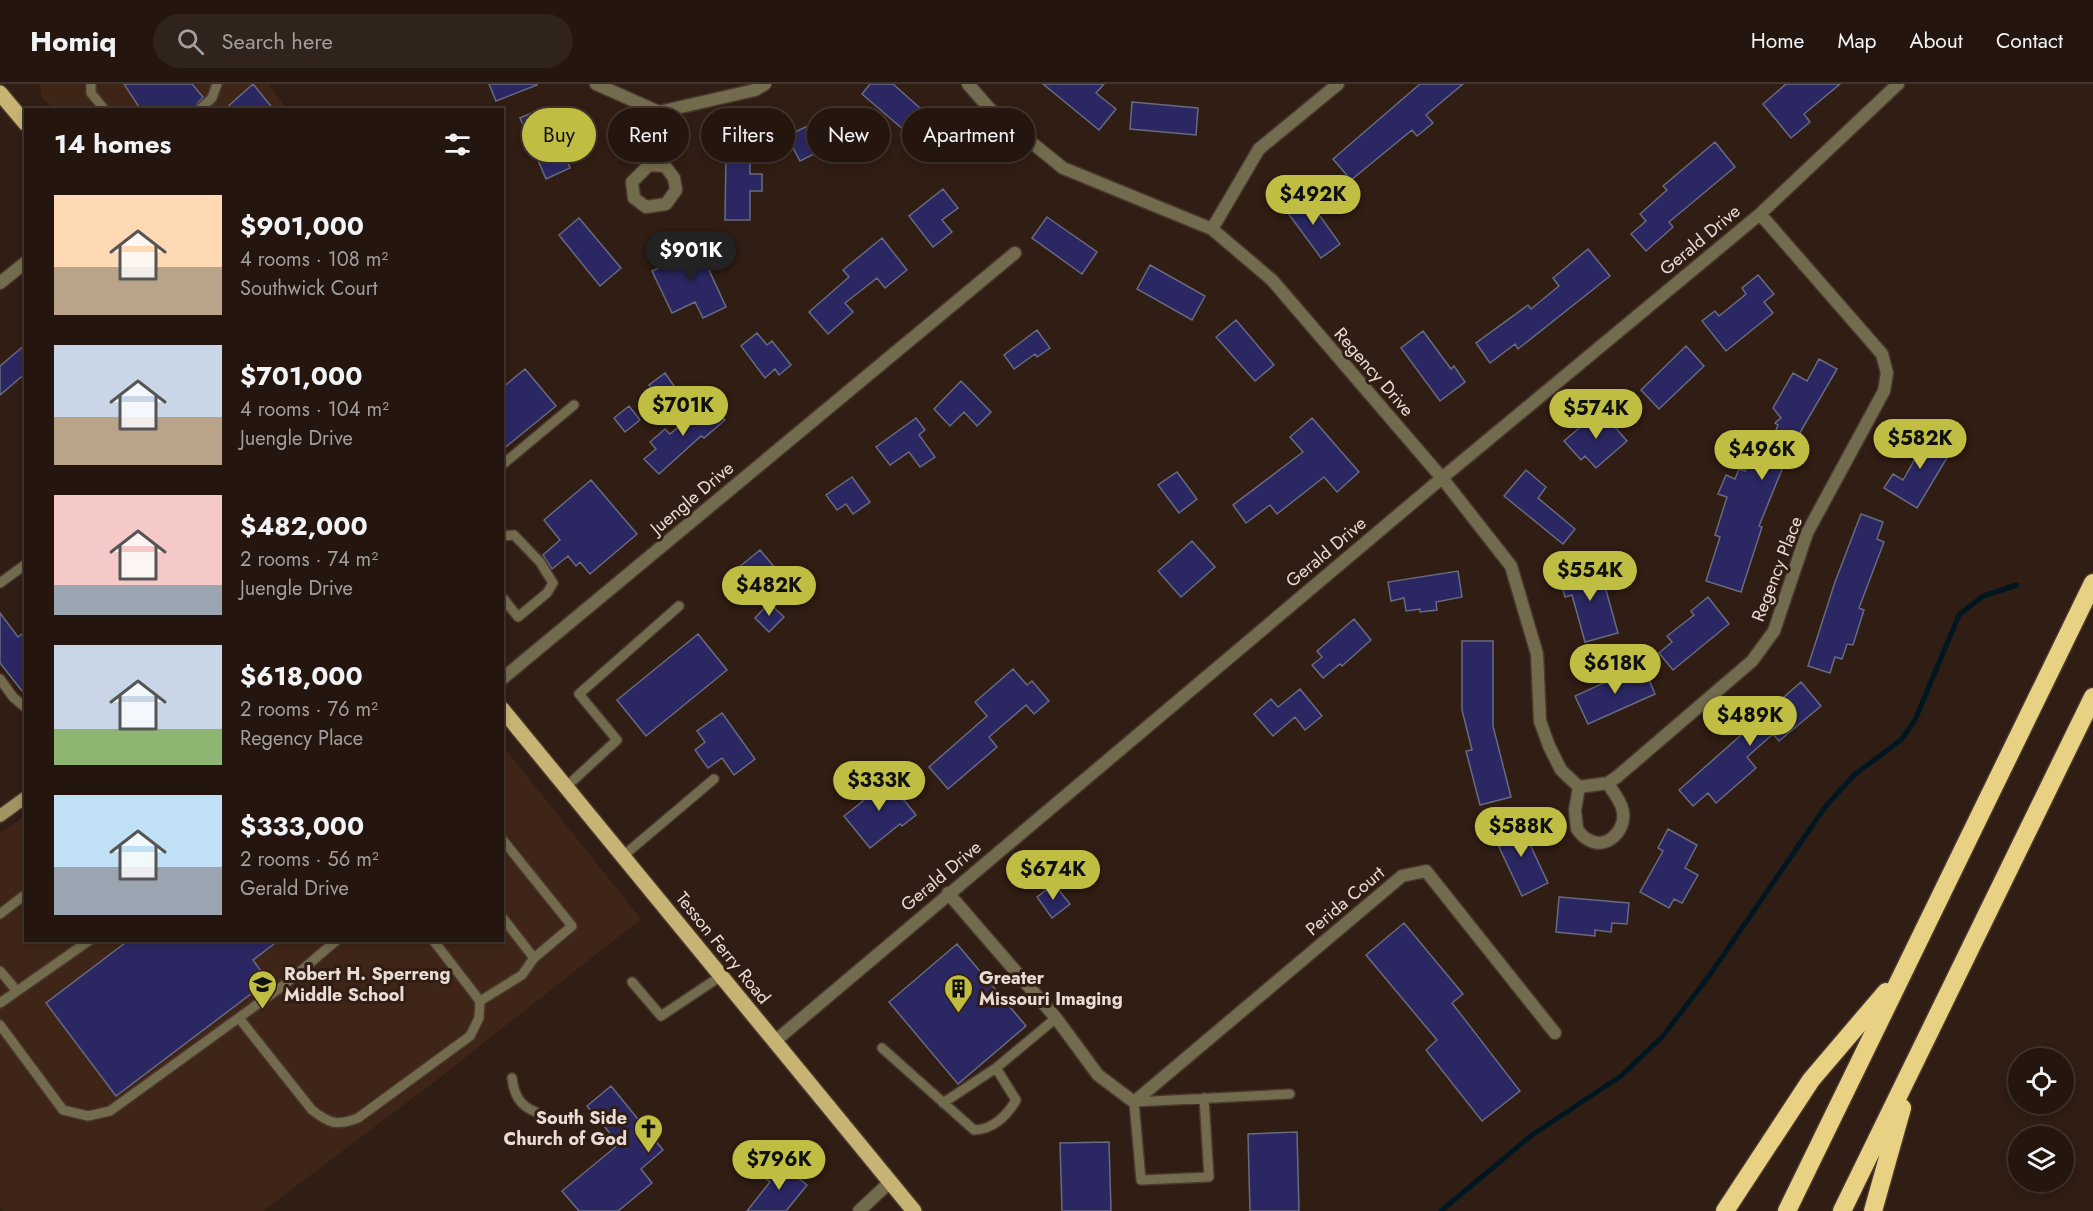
<!DOCTYPE html>
<meta charset="utf-8">
<style>
:root{--surface:#24160e;--page:#30231c;--text:#f1f3f6;--muted:#a39f9e;--line:#41352e;--accent:#bfbe42}
body{margin:0;font-family:Jost,sans-serif;background:var(--page);color:var(--text);height:100vh;display:flex;flex-direction:column;font-size:22px;white-space:nowrap}
*{box-sizing:border-box;margin:0}
p{font-size:20px;color:var(--muted)}
.icon{flex:none;width:33px;height:33px;fill:none;stroke:currentColor;stroke-width:2;stroke-linecap:round;stroke-linejoin:round}
.map{position:relative;flex:1;overflow:hidden}
.side{position:absolute;left:24px;top:24px;width:480px;height:834px;display:flex;flex-direction:column;background:var(--surface);border-radius:0px;box-shadow:0 3px 9px #0003,0 0 0 2px var(--line)}
.side>*{flex:none}
.top-card{position:absolute;left:522px;top:24px;width:570px;height:54px;display:flex;gap:12px}
.fabs{position:absolute;left:2008px;top:964px;display:grid;gap:12px}
.fabs a{display:grid;place-items:center;width:66px;height:66px;border-radius:50%;background:var(--surface);box-shadow:0 3px 9px #0003,0 0 0 2px var(--line);font-size:30px}
.price{position:absolute;translate:-50% -51px;padding:0 14px;border-radius:21px;background:var(--accent);color:#111;font-size:20px;line-height:39px;filter:drop-shadow(0 2px 3px #0008)}
.price::after{content:'';position:absolute;left:50%;top:36px;width:18px;height:14px;margin-left:-9px;background:inherit;clip-path:polygon(0 0,100% 0,50% 100%)}
.price.active{background:#222;color:#fff}
ul{padding:0;list-style:none}
li{display:flex;align-items:center;gap:18px;height:150px;padding:0 30px}
li span{display:grid;place-items:center;flex:none;width:168px;height:120px;border-radius:0px;color:#555}
li>.icon{margin-inline-start:auto}
span .icon{width:72px;height:72px;fill:#fffc;stroke-width:1}
li b{font-size:26px}
h2{display:flex;justify-content:space-between;align-items:center;height:72px;padding:0 30px;font-size:26px}
.tag{padding:0 21px;border-radius:27px;background:var(--surface);box-shadow:0 3px 9px #0003,0 0 0 2px var(--line);font-size:21px;line-height:54px}
.tag.active{background:var(--accent);color:#111}
header{display:flex;align-items:center;gap:36px;box-sizing:border-box;height:84px;padding:0 30px;background:var(--surface);border-bottom:2px solid var(--line)}
header strong{font-size:28px}
nav{display:flex;gap:33px;margin-inline-start:auto;font-size:21px}
.search{width:420px;height:54px;background:var(--page);display:flex;align-items:center;gap:15px;box-sizing:border-box;padding:0 21px;border-radius:33px;color:var(--muted);font-size:22px}
.map>svg:first-child{display:block}
.built{fill:#3e2517}
.lines{fill:none;stroke-linecap:round;stroke-linejoin:round}
.stream{stroke:#001722;stroke-width:5}
.building{fill:#2b2762;stroke:#686a80;stroke-width:1.5}
.lane-casing{stroke:#4a382e;stroke-width:12}
.street-casing{stroke:#4a382e;stroke-width:15}
.secondary-casing{stroke:#4a382e;stroke-width:15}
.primary-casing{stroke:#4a382e;stroke-width:18}
.highway-casing{stroke:#4a382e;stroke-width:21}
.lane{stroke:#736b4d;stroke-width:9}
.street{stroke:#736b4d;stroke-width:12}
.secondary{stroke:#a29463;stroke-width:12}
.primary{stroke:#c7b474;stroke-width:15}
.highway{stroke:#e8d183;stroke-width:18}
.labels{text-anchor:middle;stroke-width:6;stroke-linejoin:round;paint-order:stroke}
.street-label{font-size:18px;fill:#e9dcd5;stroke:#301d13}
.poi-label{font-size:18px;font-weight:bold;fill:#e9dcd5;stroke:#301d13;text-anchor:start}
</style>
<header>
<strong>Homiq</strong>
<div class="search"><svg class="icon" aria-label="search" viewBox="0 0 24 24"><circle cx="10" cy="10" r="6"/><path d="M15 15l6 6"/></svg>Search here</div>
<nav><a>Home</a><a>Map</a><a>About</a><a>Contact</a></nav>
</header>
<div class="map">
<svg width="2093" height="1127" viewBox="0 0 2093 1127">
<rect width="100%" height="100%" fill="#301d13"/>
<path class="built" d="M40 0H269L287 25H53L41 12Z
M503 662 641 835 438 995 263 1127H3L0 1124V750L25 731 26 856H502Z"/>
<g class="lines">
<path class="stream" d="M1441 1127 1532 1051 1621 992 1662 953 1709 892 1825 723 1854 691 1901 656 1915 636 1959 531 1983 512 2017 501"/>
</g>
<path class="building" d="M124 0H192L203 13 192 26H141Z
M253 0 274 26H224Z
M489 0H537V1L496 17Z
M870 0H893L930 33 912 53 862 10Z
M1043 0H1104L1096 9 1116 25 1099 46Z
M1420 0H1463L1426 31 1433 39 1417 52 1412 46 1351 96 1333 75Z
M1786 0H1840L1804 30 1810 38 1791 54 1763 20Z
M1132 18 1198 24 1196 51 1130 45Z
M543 24 570 84 546 95 520 34Z
M842 25 854 50 800 77 787 52Z
M1715 58 1735 83 1669 138 1673 143 1646 167 1631 150 1646 137 1640 130 1667 106 1663 102Z
M726 67H750V90H762V107H750V136H725Z
M943 105 958 124 942 136 952 148 933 163 909 132Z
M1305 111 1340 160 1321 174 1285 125Z
M1047 133 1097 168 1082 190 1032 154Z
M579 134 621 184 600 202 559 151Z
M882 154 907 186 885 204 877 194 845 219 853 228 828 250 809 228 849 193 843 186Z
M710 159 720 181 709 186 726 223 703 234 695 218 672 229 652 187Z
M1588 165 1610 192 1518 265 1515 260 1490 279 1476 259 1528 221 1531 225 1559 202 1553 194Z
M1150 181 1205 212 1192 236 1137 205Z
M1758 191 1774 210 1764 218 1773 229 1726 267 1702 237 1715 227 1719 232 1746 210 1742 204Z
M1236 236 1274 281 1255 297 1216 253Z
M1037 246 1050 264 1037 273 1035 270 1014 285 1004 271Z
M1423 247 1451 285 1454 282 1465 298 1440 317 1401 264Z
M757 249 767 261 772 257 791 281 779 291 775 285 765 294 741 262Z
M26 260V289L0 311V282Z
M1686 262 1704 282 1659 325 1641 306Z
M1819 275 1837 285 1798 352 1796 351 1759 442 1762 443 1741 508 1706 497 1720 453 1715 451 1727 413 1718 410 1726 391 1735 395 1739 385 1745 387 1753 368 1765 373 1778 341 1775 339 1781 334 1773 324 1793 289 1807 297Z
M525 285 556 322 502 366V304Z
M665 289 679 309 663 320 649 301Z
M961 297 991 328 977 342 964 328 950 342 934 325Z
M709 317 725 336 704 354 701 352 659 390 644 375 656 365 650 358 665 345 670 350Z
M629 322 640 336 625 348 614 334Z
M1600 326 1627 357 1596 384 1585 372 1581 376 1564 357Z
M916 334 925 346 919 351 935 373 920 383 909 368 890 381 876 363Z
M1312 334 1359 388 1337 408 1324 393 1277 430 1270 421 1246 439 1233 421 1303 368 1290 353Z
M1923 344 1943 356 1937 366 1948 372 1917 424 1884 404 1893 390 1903 396 1920 366 1913 361Z
M1526 386 1546 403 1538 414 1575 445 1563 460 1504 412Z
M1177 388 1197 415 1179 429 1158 401Z
M852 393 870 418 853 430 846 420 837 426 826 411Z
M591 396 637 450 590 490 580 478 576 482 568 472 552 485 543 471 560 456 544 436Z
M1861 430 1883 438 1877 455 1884 458 1859 524 1864 526 1853 561 1847 560 1842 575 1835 573 1830 589 1808 582 1835 498Z
M1192 457 1215 483 1181 513 1158 487Z
M760 466 776 485 754 503 738 484Z
M1599 481 1618 549 1585 558 1572 511 1565 513 1559 492Z
M1458 487 1462 513 1436 518 1437 526 1420 528V525L1406 527 1404 514 1391 517 1388 498Z
M1708 513 1729 540 1673 586 1659 569 1672 558 1667 552 1694 531 1691 527Z
M769 519 784 533 769 548 755 534Z
M0 529 18 553 26 547V612L0 579Z
M1354 535 1371 556 1342 582 1340 580 1323 594 1312 581 1322 573 1317 567Z
M698 550 727 586 646 652 617 616Z
M1462 557H1493V642L1511 713 1480 721 1466 667 1472 666 1462 626Z
M1643 581 1655 610 1588 640 1575 612Z
M1013 585 1027 601 1032 597 1049 617 1034 630 1026 621 989 653 997 663 948 705 929 683 987 632 975 618Z
M1801 598 1821 622 1779 657 1773 650 1747 673 1756 684 1716 719 1708 709 1693 722 1679 706Z
M1300 605 1322 632 1305 646 1295 633 1273 652 1254 630 1271 615 1278 623Z
M722 629 755 675 734 691 722 674 708 684 695 666 705 658 697 647Z
M886 694 916 731 902 742 900 740 870 764 844 732 863 717 857 709 870 698 874 703Z
M1518 735 1548 799 1522 812 1499 763 1504 760 1497 745Z
M1668 745 1697 761 1685 784 1698 791 1682 819 1674 815 1669 824 1640 808 1663 767 1658 764Z
M1054 800 1070 820 1052 834 1037 813Z
M1559 813 1629 819 1627 840 1612 839 1611 848 1595 846V852L1556 848Z
M1404 839 1463 910 1452 919 1520 1007 1482 1037 1426 966 1437 956 1366 871Z
M129 856H279L253 876 268 897 116 1012 46 919Z
M957 860 1026 942 958 1000 889 918Z
M611 1002 663 1066 641 1085 652 1099 618 1127H579L562 1107 619 1060 587 1022Z
M1297 1048 1299 1127H1250L1248 1050Z
M1109 1058 1111 1127H1062L1060 1059Z
M779 1079 807 1101 786 1127H747L770 1098 766 1095Z"/>
<g class="lines">
<defs>
<path id="lane" d="M91 0V9L105 26
M199 26 212 14 217 0
M502 381 574 321
M502 452 514 451 540 478 553 499 547 509 518 533 502 513
M0 499 26 480
M0 595 13 613 26 624
M566 703 617 656 579 610 679 522
M502 755 572 842 534 874 502 833
M623 772 714 695
M0 830 26 810
M433 856 480 917 522 891 534 874
M0 887 17 907
M632 898 661 932 721 892
M0 919 90 856
M239 934 312 1026C330 1040 337 1042 358 1034L470 952 479 934 480 917
M0 941 63 1026 88 1032 110 1027 284 901 337 856
M882 964 974 1046C992 1046 1007 1032 1016 1016L996 984 1056 934
M512 994C514 1011 520 1022 536 1028
M1204 1014 1209 1093 1141 1096 1134 1018 1290 1010
M943 1019 996 984"/>
<path id="street" d="M596 0 659 28 755 6 765 0
M968 0 989 24 1063 84 1212 145 1272 196 1442 394 1511 482 1537 570 1540 637 1549 662 1561 686 1579 703 1608 699 1618 692 1752 577 1774 547 1807 449 1884 307 1887 289 1882 270 1760 130
M649 81 665 82 674 94 676 106 666 120 646 123 634 114 632 98 649 81 659 28
M1212 145 1259 65 1338 0
M0 199 26 178
M502 595 1015 169
M1579 703 1575 726 1577 745C1580 749 1583 753 1587 755 1607 768 1629 744 1622 724 1620 716 1612 707 1608 699
M948 809 1056 934 1098 991 1134 1018 1402 792 1426 787 1555 949
M774 958 1442 394 1760 130 1898 0
M859 1127 890 1098"/>
<path id="secondary" d="M0 732 26 713"/>
<path id="primary" d="M0 9 26 40
M502 625 914 1127"/>
<path id="highway" d="M1725 1127 1811 996 1886 908
M1787 1127 2093 499
M1842 1127 2093 613
M1873 1127 1902 1024"/>
</defs>
<use href="#lane" class="lane-casing"/>
<use href="#street" class="street-casing"/>
<use href="#secondary" class="secondary-casing"/>
<use href="#primary" class="primary-casing"/>
<use href="#highway" class="highway-casing"/>
<use href="#lane" class="lane"/>
<use href="#street" class="street"/>
<use href="#secondary" class="secondary"/>
<use href="#primary" class="primary"/>
<use href="#highway" class="highway"/>
</g>
<defs>
<symbol id="school-pin" viewBox="-11 -11 22 30"><path d="M0 17L-7.5 6A9.5 9.5 0 1 1 7.5 6Z" fill="#bfbe42" stroke="#301d13"/><path d="M0-5L7-2L0 1L-7-2ZM-4 1L0 2.5L4 1V4Q0 6-4 4Z" fill="#111"/></symbol>
<symbol id="building-pin" viewBox="-11 -11 22 30"><path d="M0 17L-7.5 6A9.5 9.5 0 1 1 7.5 6Z" fill="#bfbe42" stroke="#301d13"/><path d="M-4-6H4V6H1V3H-1V6H-4ZM-2.5-4.3h1.7v1.8h-1.7ZM.8-4.3h1.7v1.8H.8ZM-2.5-1h1.7V.8h-1.7ZM.8-1h1.7V.8H.8Z" fill="#111"/></symbol>
<symbol id="church-pin" viewBox="-11 -11 22 30"><path d="M0 17L-7.5 6A9.5 9.5 0 1 1 7.5 6Z" fill="#bfbe42" stroke="#301d13"/><path d="M-1.2-6h2.4v3.5h3.3v2.4h-3.3V6h-2.4V-.1h-3.3v-2.4h3.3Z" fill="#111"/></symbol>
</defs>
<g fill-rule="evenodd">
<use href="#school-pin" x="246" y="884" width="33" height="45"/>
<use href="#building-pin" x="942" y="888" width="33" height="45"/>
<use href="#church-pin" x="632" y="1028" width="33" height="45"/>
</g>
<g class="labels">
<g class="street-label">
<text transform="translate(1700 156) rotate(-40)" y="6">Gerald Drive</text>
<text transform="translate(1374 288) rotate(49)" y="6">Regency Drive</text>
<text transform="translate(692 414) rotate(-40)" y="6">Juengle Drive</text>
<text transform="translate(1326 468) rotate(-40)" y="6">Gerald Drive</text>
<text transform="translate(1777 485) rotate(-69)" y="6">Regency Place</text>
<text transform="translate(941 792) rotate(-40)" y="6">Gerald Drive</text>
<text transform="translate(1345 817) rotate(-40)" y="6">Perida Court</text>
<text transform="translate(723 864) rotate(51)" y="6">Tesson Ferry Road</text>
</g>
<g class="poi-label">
<text x="284" y="896">Robert H. Sperreng<tspan x="284" dy="21">Middle School</tspan></text>
<text x="979" y="900">Greater<tspan x="979" dy="21">Missouri Imaging</tspan></text>
<text x="627" y="1040" text-anchor="end">South Side<tspan x="627" dy="21">Church of God</tspan></text>
</g>
</g>
</svg>
<div class="fabs">
<a><svg class="icon" aria-label="locate" viewBox="0 0 24 24"><circle cx="12" cy="12" r="6"/><path d="M12 2v4M12 18v4M2 12h4M18 12h4"/></svg></a>
<a><svg class="icon" aria-label="layers" viewBox="0 0 24 24"><path d="M12 4l9 5-9 5-9-5zM3 14l9 5 9-5"/></svg></a>
</div>
<b class="price" style="left:1313px;top:142px">$492K</b>
<b class="price active" style="left:691px;top:198px">$901K</b>
<b class="price" style="left:683px;top:353px">$701K</b>
<b class="price" style="left:1596px;top:356px">$574K</b>
<b class="price" style="left:1920px;top:386px">$582K</b>
<b class="price" style="left:1762px;top:397px">$496K</b>
<b class="price" style="left:1590px;top:518px">$554K</b>
<b class="price" style="left:769px;top:533px">$482K</b>
<b class="price" style="left:1615px;top:611px">$618K</b>
<b class="price" style="left:1750px;top:663px">$489K</b>
<b class="price" style="left:879px;top:728px">$333K</b>
<b class="price" style="left:1521px;top:774px">$588K</b>
<b class="price" style="left:1053px;top:817px">$674K</b>
<b class="price" style="left:779px;top:1107px">$796K</b>
<div class="top-card">
<a class="tag active">Buy</a>
<a class="tag">Rent</a>
<a class="tag">Filters</a>
<a class="tag">New</a>
<a class="tag">Apartment</a>
</div>
<section class="side">
<h2>14 homes<svg class="icon" aria-label="filters" viewBox="0 0 24 24"><path d="M4 7h16M4 17h16"/><circle cx="9" cy="7" r="2"/><circle cx="15" cy="17" r="2"/></svg></h2>
<ul>
<li><span style="background:linear-gradient(#ffd9b3 60%,#b9a48a 0)"><svg class="icon" aria-label="home" viewBox="0 0 24 24"><path d="M3 11l9-7 9 7M6 9v11h12V9"/></svg></span><div><b>$901,000</b><p>4 rooms · 108 m²</p><p>Southwick Court</p></div></li>
<li><span style="background:linear-gradient(#c9d6e8 60%,#b9a48a 0)"><svg class="icon" aria-label="home" viewBox="0 0 24 24"><path d="M3 11l9-7 9 7M6 9v11h12V9"/></svg></span><div><b>$701,000</b><p>4 rooms · 104 m²</p><p>Juengle Drive</p></div></li>
<li><span style="background:linear-gradient(#f6c9c9 75%,#9aa5b1 0)"><svg class="icon" aria-label="home" viewBox="0 0 24 24"><path d="M3 11l9-7 9 7M6 9v11h12V9"/></svg></span><div><b>$482,000</b><p>2 rooms · 74 m²</p><p>Juengle Drive</p></div></li>
<li><span style="background:linear-gradient(#c9d6e8 70%,#8fb573 0)"><svg class="icon" aria-label="home" viewBox="0 0 24 24"><path d="M3 11l9-7 9 7M6 9v11h12V9"/></svg></span><div><b>$618,000</b><p>2 rooms · 76 m²</p><p>Regency Place</p></div></li>
<li><span style="background:linear-gradient(#bfe0f5 60%,#9aa5b1 0)"><svg class="icon" aria-label="home" viewBox="0 0 24 24"><path d="M3 11l9-7 9 7M6 9v11h12V9"/></svg></span><div><b>$333,000</b><p>2 rooms · 56 m²</p><p>Gerald Drive</p></div></li>
</ul>
</section>
</div>
